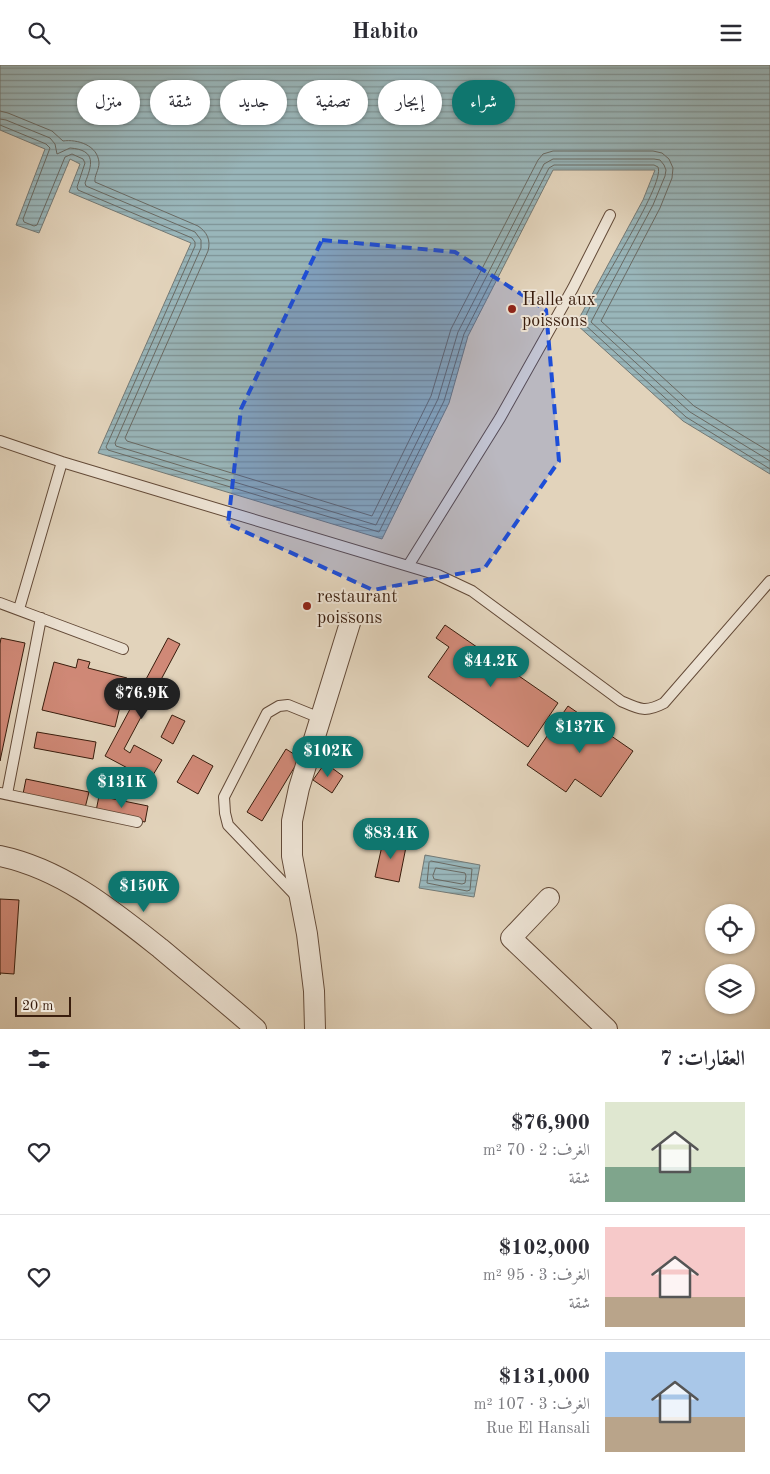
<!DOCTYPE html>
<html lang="ar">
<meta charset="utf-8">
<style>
:root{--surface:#fff;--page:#f2f2f3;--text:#2b2b33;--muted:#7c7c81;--line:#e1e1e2;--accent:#0f766e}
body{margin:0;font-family:"Old Standard TT",Amiri,serif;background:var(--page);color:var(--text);direction:rtl;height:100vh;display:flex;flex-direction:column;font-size:19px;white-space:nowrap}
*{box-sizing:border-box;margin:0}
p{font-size:16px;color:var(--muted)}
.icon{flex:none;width:28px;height:28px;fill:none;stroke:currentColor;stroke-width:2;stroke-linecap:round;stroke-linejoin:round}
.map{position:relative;height:964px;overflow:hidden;direction:ltr}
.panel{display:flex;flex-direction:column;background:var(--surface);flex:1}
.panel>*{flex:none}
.top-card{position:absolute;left:15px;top:15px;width:500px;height:45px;direction:rtl;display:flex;gap:10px}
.tools{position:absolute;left:705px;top:839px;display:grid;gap:10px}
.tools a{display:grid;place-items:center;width:50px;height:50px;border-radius:50%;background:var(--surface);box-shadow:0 1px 4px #0004;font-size:25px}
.scale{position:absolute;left:15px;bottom:12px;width:56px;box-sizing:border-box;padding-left:5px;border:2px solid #391d0d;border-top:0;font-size:14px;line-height:18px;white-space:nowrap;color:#391d0d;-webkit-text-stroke:4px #ece2d3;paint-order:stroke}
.price{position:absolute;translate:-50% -42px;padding:0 11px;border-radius:18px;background:var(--accent);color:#fff;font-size:16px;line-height:32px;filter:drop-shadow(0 1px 2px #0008)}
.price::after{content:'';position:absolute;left:50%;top:30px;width:15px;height:11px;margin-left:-8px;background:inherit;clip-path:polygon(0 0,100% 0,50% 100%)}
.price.on{background:#222;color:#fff}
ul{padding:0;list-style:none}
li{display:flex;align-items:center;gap:15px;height:125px;padding:0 25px}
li+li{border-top:1px solid var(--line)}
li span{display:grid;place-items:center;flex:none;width:140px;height:100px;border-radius:0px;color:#555}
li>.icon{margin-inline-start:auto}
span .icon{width:60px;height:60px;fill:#fffc;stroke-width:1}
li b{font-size:21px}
h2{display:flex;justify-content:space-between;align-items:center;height:60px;padding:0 25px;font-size:21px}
.pill{padding:0 18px;border-radius:22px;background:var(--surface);box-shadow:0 1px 4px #0004;font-size:18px;line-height:45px}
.pill.on{background:var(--accent);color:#fff}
header{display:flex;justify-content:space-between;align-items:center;height:65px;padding:0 25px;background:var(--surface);font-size:22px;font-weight:700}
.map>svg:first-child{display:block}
.water{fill:url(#water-rules);stroke:#737975}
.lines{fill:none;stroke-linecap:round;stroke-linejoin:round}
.shore{stroke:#696a64;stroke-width:1}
.building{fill:#d08977;stroke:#391d0d}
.lane-casing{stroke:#634a38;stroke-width:12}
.street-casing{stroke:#634a38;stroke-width:22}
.lane{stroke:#ece2d3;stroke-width:10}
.street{stroke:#ece2d3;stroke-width:20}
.marked{fill:#1d4ed8;fill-opacity:0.2;stroke:#1d4ed8;stroke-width:4;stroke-dasharray:10 6;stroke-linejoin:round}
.poi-dot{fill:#8f2418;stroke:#ece2d3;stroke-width:2}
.labels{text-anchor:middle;stroke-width:4;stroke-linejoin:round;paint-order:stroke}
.poi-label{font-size:18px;fill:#391d0d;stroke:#ece2d3;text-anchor:start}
</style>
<header><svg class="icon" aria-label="menu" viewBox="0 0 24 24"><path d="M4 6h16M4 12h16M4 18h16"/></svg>Habito<svg class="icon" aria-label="search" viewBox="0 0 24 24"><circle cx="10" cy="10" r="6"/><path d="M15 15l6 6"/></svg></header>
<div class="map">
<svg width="770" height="964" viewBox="0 0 770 964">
<defs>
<pattern id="water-rules" width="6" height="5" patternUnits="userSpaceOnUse" patternTransform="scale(1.25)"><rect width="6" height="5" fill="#99b6ba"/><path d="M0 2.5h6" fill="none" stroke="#7e9396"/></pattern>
</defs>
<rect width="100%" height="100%" fill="#e2d3bb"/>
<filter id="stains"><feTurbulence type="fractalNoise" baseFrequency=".004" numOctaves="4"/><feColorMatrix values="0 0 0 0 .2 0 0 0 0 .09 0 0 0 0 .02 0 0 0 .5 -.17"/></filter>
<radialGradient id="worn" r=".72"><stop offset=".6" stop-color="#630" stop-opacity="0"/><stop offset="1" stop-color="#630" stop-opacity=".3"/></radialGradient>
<path class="water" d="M0 0H770V409L683 356 576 259 643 135 655 105H553L468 271 449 338 382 474 98 388 191 178 69 127 80 99 70 94 39 168 16 160 45 84 0 65Z
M425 790 480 800 474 832 419 823Z"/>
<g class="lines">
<path class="shore" d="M0 46 8 48 52 66 63 76C77 74 98 80 99 98 99 105 94 111 95 117L198 161C207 167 211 175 208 186L125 373 127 376 372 451 431 331 451 264 538 95 543 89 553 86H653L662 88 669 94 673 103 672 113 660 143 601 256 694 341 770 387
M0 54 6 55 50 73 55 79 57 89 70 83C97 85 92 100 85 118L86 121 195 167 201 175V183L115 378 116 381 376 460 438 334 458 267 544 99 553 94H654L660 95 664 100 666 105 665 111 653 140 591 257 690 347 770 396
M0 60 46 79 50 83 23 154 24 157 34 161 37 160 65 92 72 89 83 94 85 98 77 122 78 125 192 173 195 177V181L106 382 108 385 379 467 444 336 464 269 549 103 554 100H654L658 102C666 120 591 231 583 258L686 352 770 404
M431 796 472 804 470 825 467 826 427 818 429 798Z
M436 803 465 808 466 811 465 818 462 819 434 814 433 811Z"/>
</g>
<path class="building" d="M445 560 558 638 528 682 428 612 449 582 436 573Z
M1 573 25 578 0 696V579Z
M168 573 180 579 124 684 130 688 134 680 162 695 150 715 105 691Z
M78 594 90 597 88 603 127 613 115 662 42 645 54 597 76 603Z
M568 641 633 686 601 732 575 714 566 727 527 700Z
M172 650 185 656 173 679 161 672Z
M37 667 96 677 93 694 34 683Z
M286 684 300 693 262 756 247 747Z
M193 690 213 701 198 729 177 717Z
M325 698 343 711 332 728 313 715Z
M26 714 89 727 85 743 23 729Z
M99 731 148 741 145 757 96 746Z
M384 772 407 777 399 817 375 812Z
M0 834 19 835 14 909 0 908V910Z"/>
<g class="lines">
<defs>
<path id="lane" d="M0 376 62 397 438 510 472 526 621 636C639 644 645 648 664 638L770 516
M408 501 500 353 573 223 610 150
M0 538 123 584
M19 544 62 397
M0 728 137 757
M7 729 41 553
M296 831 228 760 225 748 224 732 267 648 279 641 288 640 320 653"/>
<path id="street" d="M0 791C62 804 112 845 160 883 192 910 224 936 256 964
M549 833 511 873 607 964
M315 964 314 926 307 869 292 791V756L299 723 350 558"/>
</defs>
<use href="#lane" class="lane-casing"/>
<use href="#street" class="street-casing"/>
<use href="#lane" class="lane"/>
<use href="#street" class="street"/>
</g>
<path class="marked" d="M322 175 455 187 546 245 559 396 484 504 373 525 228 459 241 344Z"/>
<g class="poi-dot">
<circle cx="512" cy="244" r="5"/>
<circle cx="307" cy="541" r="5"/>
</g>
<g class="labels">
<g class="poi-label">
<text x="522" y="240">Halle aux<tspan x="522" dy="21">poissons</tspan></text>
<text x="317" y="537">restaurant<tspan x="317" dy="21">poissons</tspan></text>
</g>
</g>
<rect width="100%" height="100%" filter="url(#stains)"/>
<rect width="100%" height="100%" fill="url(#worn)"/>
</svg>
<div class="tools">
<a><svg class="icon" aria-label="locate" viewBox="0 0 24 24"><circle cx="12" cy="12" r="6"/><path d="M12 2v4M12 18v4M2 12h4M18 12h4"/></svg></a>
<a><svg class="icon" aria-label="layers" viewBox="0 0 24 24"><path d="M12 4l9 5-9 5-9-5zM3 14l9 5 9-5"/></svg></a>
</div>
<div class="scale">20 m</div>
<b class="price" style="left:491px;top:623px">$44.2K</b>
<b class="price on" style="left:142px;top:655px">$76.9K</b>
<b class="price" style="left:580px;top:689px">$137K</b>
<b class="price" style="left:328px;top:713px">$102K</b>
<b class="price" style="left:122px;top:744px">$131K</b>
<b class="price" style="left:391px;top:795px">$83.4K</b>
<b class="price" style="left:144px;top:848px">$150K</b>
<div class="top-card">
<a class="pill on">شراء</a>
<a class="pill">إيجار</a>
<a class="pill">تصفية</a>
<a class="pill">جديد</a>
<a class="pill">شقة</a>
<a class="pill">منزل</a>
</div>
</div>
<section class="panel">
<h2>العقارات: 7<svg class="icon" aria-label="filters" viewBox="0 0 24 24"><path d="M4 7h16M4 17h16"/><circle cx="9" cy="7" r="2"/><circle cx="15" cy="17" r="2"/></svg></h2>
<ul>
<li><span style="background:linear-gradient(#dfe7d0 65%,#7fa58c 0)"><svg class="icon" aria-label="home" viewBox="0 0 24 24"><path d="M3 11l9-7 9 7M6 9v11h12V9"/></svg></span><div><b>$76,900</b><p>الغرف: 2 · 70 m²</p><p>شقة</p></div><svg class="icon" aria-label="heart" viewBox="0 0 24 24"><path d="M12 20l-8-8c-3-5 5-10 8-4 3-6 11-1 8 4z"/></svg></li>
<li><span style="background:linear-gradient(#f6c9c9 70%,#b9a48a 0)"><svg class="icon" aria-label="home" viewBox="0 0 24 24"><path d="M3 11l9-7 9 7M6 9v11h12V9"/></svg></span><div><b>$102,000</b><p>الغرف: 3 · 95 m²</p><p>شقة</p></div><svg class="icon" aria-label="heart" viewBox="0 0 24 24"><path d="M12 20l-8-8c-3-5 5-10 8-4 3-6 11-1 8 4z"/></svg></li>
<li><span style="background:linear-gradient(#a9c7e8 65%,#b9a48a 0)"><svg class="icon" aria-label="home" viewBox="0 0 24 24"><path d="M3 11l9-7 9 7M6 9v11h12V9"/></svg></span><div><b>$131,000</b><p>الغرف: 3 · 107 m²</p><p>Rue El Hansali</p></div><svg class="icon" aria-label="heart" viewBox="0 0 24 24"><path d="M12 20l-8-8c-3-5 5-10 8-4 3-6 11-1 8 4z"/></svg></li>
</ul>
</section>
